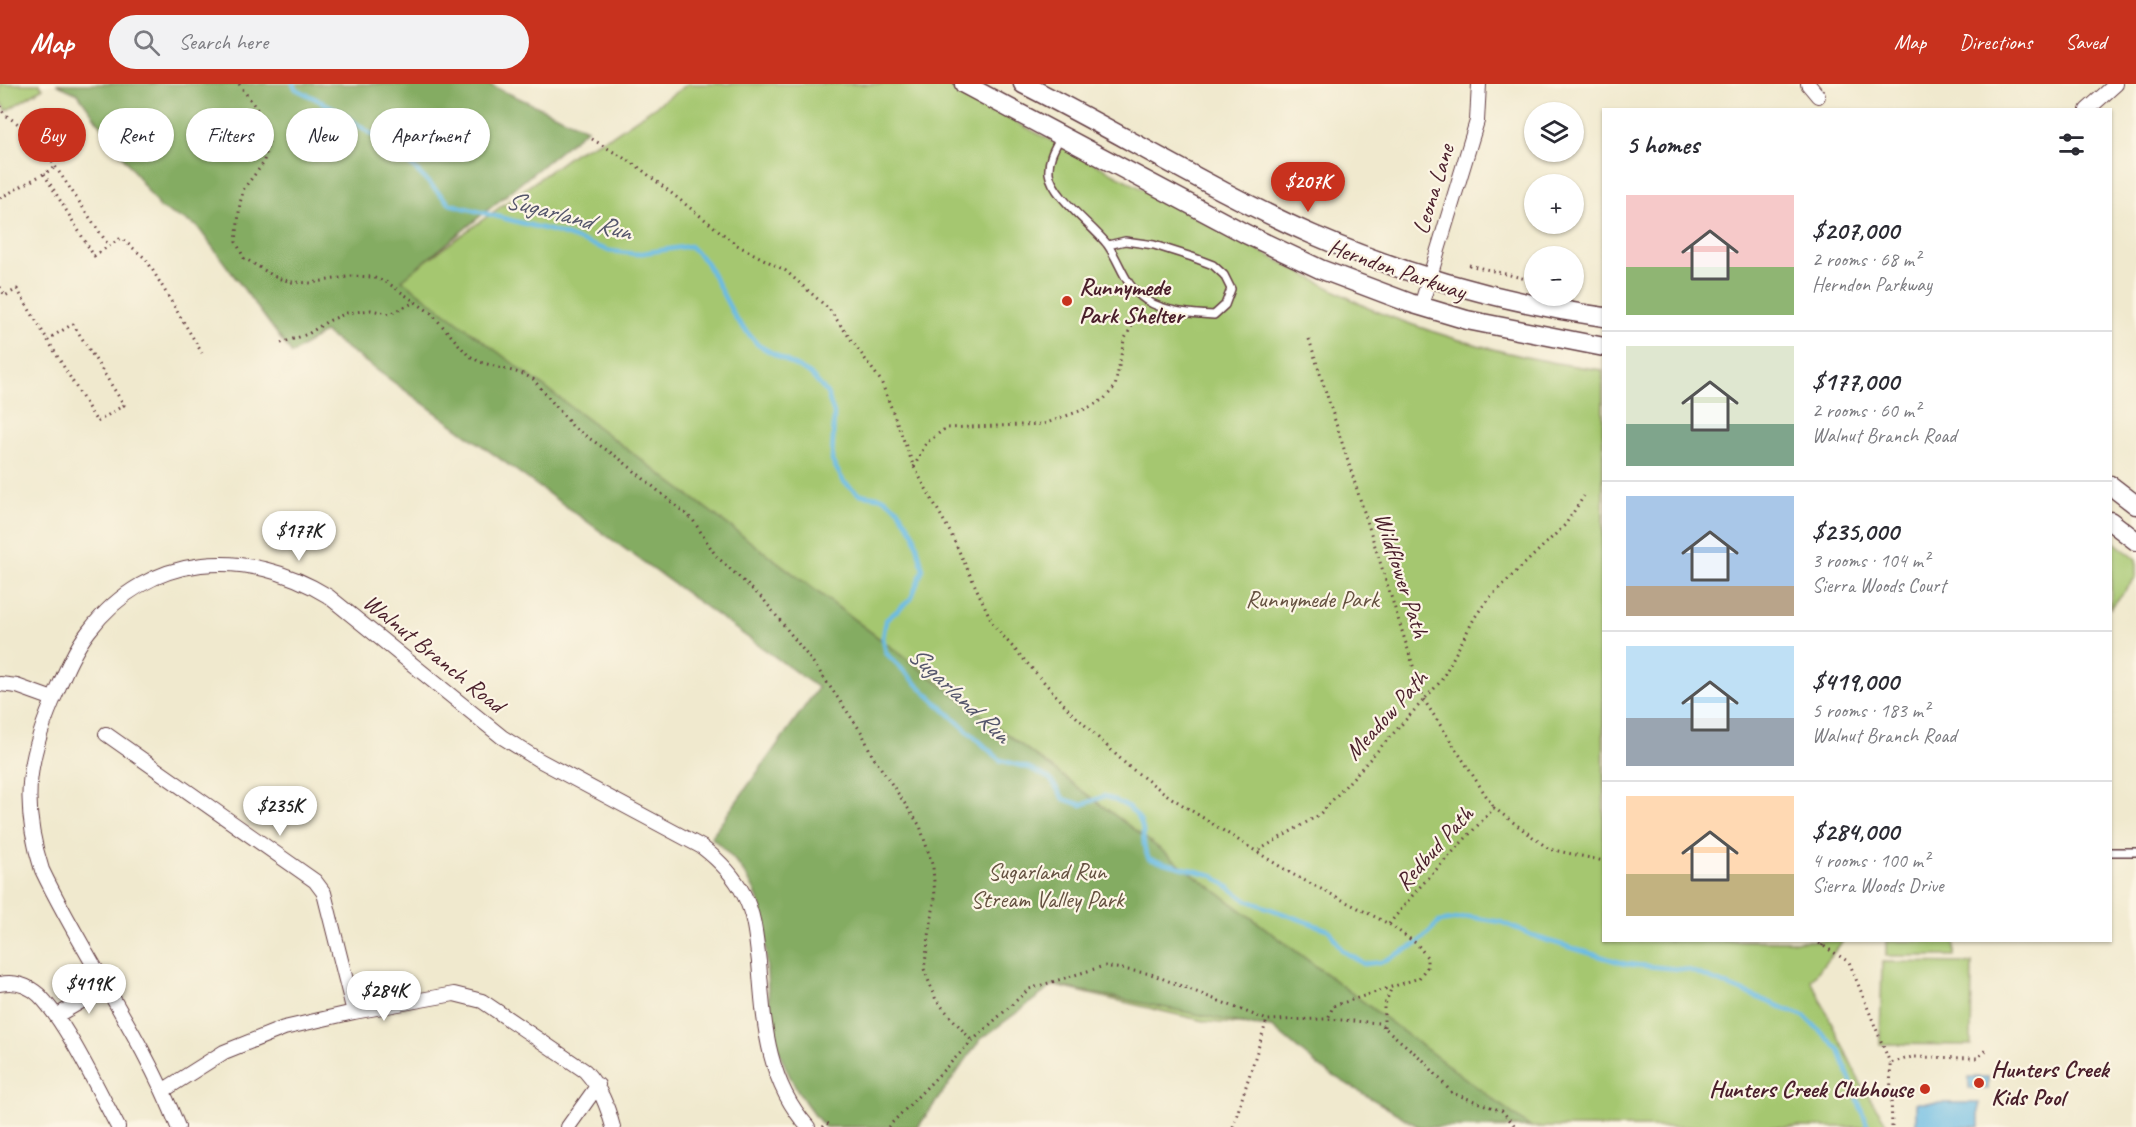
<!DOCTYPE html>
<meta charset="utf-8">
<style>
:root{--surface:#fff;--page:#f2f2f3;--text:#2b2b33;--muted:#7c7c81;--line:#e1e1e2;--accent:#c8321e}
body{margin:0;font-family:Caveat,sans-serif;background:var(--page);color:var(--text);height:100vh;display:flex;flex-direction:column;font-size:22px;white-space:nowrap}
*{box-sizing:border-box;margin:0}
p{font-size:20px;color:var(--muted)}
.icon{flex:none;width:33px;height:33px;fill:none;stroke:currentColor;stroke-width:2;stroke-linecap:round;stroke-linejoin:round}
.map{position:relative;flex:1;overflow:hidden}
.panel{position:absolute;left:1602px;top:24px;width:510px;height:834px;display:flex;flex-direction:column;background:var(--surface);border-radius:0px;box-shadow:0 2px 4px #0004}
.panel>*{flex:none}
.top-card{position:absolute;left:18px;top:24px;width:570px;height:54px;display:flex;gap:12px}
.tools{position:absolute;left:1524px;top:18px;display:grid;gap:12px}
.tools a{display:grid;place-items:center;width:60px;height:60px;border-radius:50%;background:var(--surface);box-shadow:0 2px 4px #0004;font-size:30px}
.price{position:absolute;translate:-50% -51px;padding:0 14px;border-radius:21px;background:#fff;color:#222;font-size:20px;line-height:39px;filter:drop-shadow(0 2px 3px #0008)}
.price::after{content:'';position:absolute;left:50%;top:36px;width:18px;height:14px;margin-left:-9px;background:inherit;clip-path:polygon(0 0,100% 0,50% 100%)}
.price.selected{background:var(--accent);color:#fff}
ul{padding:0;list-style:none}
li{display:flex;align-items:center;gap:18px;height:150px;padding:0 24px}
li+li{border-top:2px solid var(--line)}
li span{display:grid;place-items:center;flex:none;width:168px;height:120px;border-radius:0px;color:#555}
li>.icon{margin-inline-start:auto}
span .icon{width:72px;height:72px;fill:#fffc;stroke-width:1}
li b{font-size:26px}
h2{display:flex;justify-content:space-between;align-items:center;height:72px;padding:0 24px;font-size:26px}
.pill{padding:0 21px;border-radius:27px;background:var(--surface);box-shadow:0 2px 4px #0004;font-size:21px;line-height:54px}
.pill.selected{background:var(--accent);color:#fff}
header{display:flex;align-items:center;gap:36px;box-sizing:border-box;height:84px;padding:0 30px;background:var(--accent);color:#fff}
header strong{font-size:28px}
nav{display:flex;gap:33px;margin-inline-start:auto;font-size:21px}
.search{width:420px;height:54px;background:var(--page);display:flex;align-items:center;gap:15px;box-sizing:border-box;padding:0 21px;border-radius:33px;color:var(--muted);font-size:22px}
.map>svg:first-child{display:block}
.green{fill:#a5c770;stroke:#78734e;stroke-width:1.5}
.forest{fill:#84ac62;stroke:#676646;stroke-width:1.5}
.water{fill:#69bbe4;stroke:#5a6d88;stroke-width:1.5}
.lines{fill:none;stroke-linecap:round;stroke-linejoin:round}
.stream{stroke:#69bbe4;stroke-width:4.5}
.service-casing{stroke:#633d43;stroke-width:10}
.minor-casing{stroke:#633d43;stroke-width:16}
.secondary-casing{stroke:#633d43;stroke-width:21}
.path{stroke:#633d43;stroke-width:3;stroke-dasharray:1.5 4.5;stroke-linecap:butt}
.service{stroke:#fff;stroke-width:7}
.minor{stroke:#fff;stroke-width:14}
.secondary{stroke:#fff;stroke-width:18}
.poi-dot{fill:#c8321e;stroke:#fcf5e5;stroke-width:2}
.labels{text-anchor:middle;stroke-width:4.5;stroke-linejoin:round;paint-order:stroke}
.street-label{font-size:24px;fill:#4a1f2b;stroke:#fcf5e5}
.poi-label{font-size:24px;font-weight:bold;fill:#4a1f2b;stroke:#fcf5e5;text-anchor:start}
.park-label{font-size:24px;fill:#655140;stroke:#fcf5e5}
.water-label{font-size:26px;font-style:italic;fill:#55566c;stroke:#fcf5e5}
</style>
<header>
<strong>Map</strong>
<div class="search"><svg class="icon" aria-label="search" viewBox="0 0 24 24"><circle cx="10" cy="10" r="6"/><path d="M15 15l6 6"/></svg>Search here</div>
<nav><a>Map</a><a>Directions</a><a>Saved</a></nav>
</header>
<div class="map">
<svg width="2136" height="1043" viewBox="0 0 2136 1043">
<rect width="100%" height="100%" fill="#fcf5e5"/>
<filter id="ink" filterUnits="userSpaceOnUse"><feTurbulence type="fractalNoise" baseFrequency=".0167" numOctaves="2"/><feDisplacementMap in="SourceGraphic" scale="12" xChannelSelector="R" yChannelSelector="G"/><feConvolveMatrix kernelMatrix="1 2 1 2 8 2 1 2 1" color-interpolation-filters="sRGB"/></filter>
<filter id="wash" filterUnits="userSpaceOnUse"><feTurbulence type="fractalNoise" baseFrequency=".008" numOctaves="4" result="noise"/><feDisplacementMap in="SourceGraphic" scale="24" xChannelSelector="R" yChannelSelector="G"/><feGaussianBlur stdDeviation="1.35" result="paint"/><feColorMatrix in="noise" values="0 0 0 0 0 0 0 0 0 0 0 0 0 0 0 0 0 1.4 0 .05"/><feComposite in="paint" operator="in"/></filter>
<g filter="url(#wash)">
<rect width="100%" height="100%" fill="#f0e9ce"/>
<path class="green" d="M0 0H40L43 4 6 27 0 16Z
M688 0H944L1368 224C1445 255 1522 276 1603 286L1604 856 1843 857 1811 896 1863 1004 1889 1043H1470L1343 947 1208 938 1022 894 819 604 401 195 576 68 613 51Z
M2110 455 2136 475V493L2111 524Z
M1886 857H1955L1954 872H1886Z
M1882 878 1972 879 1971 961 1880 960Z"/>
<path class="forest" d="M56 0H488L587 45 402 196 1530 1043H1419L1322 985 1272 943 1249 941 1054 901 980 956 918 1043H825C798 1014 776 973 771 933 759 853 782 814 711 753L818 604 324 248 292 270 197 142 160 124 78 10Z"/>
<path class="water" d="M1969 993H1988V1005L1969 1004Z
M1916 1019H1979V1043H1916Z"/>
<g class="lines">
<path class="stream" d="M293 0 296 5 338 26 405 75 450 120 556 148 610 167 636 170 690 162 706 178 736 235 758 261 810 290 827 309 834 330 832 377 844 398 859 410 884 414 898 425 914 450 923 485 911 515 886 536 883 554 886 569 927 610 1000 676 1029 684 1050 695 1064 715 1082 721 1104 712C1120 718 1140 726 1143 746 1144 758 1143 764 1149 775L1212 791 1246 816 1329 846 1342 866 1364 880 1382 878 1417 860 1439 838 1470 833 1501 838 1539 854 1626 880 1689 886 1806 933 1839 966 1868 1043"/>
</g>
</g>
<g filter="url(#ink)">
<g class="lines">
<defs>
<path id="service" d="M1060 54C1054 65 1048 75 1049 89 1052 112 1092 141 1107 160 1121 179 1124 202 1146 216 1164 228 1193 230 1214 231L1225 221 1231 205 1224 191 1213 181 1192 173 1154 161 1125 157 1108 161
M2110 768H2136"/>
<path id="minor" d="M1808 0 1818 12
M2087 26 2116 0
M1421 222 1477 37 1479 0
M0 600 17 602 53 615
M106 650 315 797 324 809 354 928
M0 900C14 897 28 901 39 911 67 939 98 1006 118 1043
M56 932 106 903
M164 1006 224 968 284 944 354 928 454 910 482 917 585 987C601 1005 607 1021 613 1043
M178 1043C143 953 84 874 42 786 20 718 28 671 57 607 66 586 75 565 89 547 149 468 247 462 328 512L502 653 539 676 702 763C720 777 734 791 744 811 755 832 756 855 759 878 764 938 766 996 808 1043
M568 1043 598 1001"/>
<path id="secondary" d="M964 0 1246 150 1320 185 1410 219 1467 236 1604 263
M1023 0C1119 48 1212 106 1311 150 1405 191 1502 218 1604 233
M2110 401 2136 421
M2110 437 2136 457"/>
</defs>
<use href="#service" class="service-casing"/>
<use href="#minor" class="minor-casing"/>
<use href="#secondary" class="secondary-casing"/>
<path class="path" d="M239 0 264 35 269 57 263 80 244 104 240 119 236 158 244 174 277 194 292 198 311 199 352 192 372 193 388 199 431 229 468 271 480 278 523 290 533 295 574 344 620 375 693 436 716 472 764 516 815 581 862 649 872 671 920 742 933 783 935 813 924 885 936 916 972 957
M0 22 4 30 34 51 109 162
M592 55 637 82 737 161 786 187 829 225 881 297 914 383 950 448 994 542 1069 626 1128 682 1170 713 1292 790 1389 840 1417 860 1427 873V883L1419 894 1333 922 1328 935
M44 90 94 172 121 154 146 175 202 269
M0 114 56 83
M1469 181 1534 197
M0 203 5 212 17 205 97 338 124 321 73 240 48 255
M1309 255 1424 616 1494 724
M281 259 308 250 328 237 347 229 371 226 390 230 415 218
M914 383 926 359 946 344 1044 340 1088 324 1104 315 1115 303 1124 256 1141 226
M1259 766 1319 731 1441 597 1475 533 1488 515 1565 441 1584 412
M1389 840 1417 806 1494 724 1549 765 1604 777
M1814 856 1849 878 1890 979
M1822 862 1826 856
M1384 943V923L1391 905
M823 1043 827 1039 832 1043
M888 1043 972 957 1029 905 1104 882 1151 890 1267 936 1328 935 1379 939 1424 977 1452 1009 1502 1027 1516 1043
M1233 1043 1267 936
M1892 1043 1890 979 1912 973 1977 974 1989 964"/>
<use href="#service" class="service"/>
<use href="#minor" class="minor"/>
<use href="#secondary" class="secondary"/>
</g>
</g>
<g class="poi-dot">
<circle cx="1067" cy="217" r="6"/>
<circle cx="1979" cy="999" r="6"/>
<circle cx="1925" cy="1005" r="6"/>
</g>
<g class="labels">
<g class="street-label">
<text transform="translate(1433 105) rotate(-73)" y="8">Leona Lane</text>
<text transform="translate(1397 185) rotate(19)" y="8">Herndon Parkway</text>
<text transform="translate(1402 491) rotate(72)" y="8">Wildflower Path</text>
<text transform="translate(434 569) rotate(39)" y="8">Walnut Branch Road</text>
<text transform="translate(1386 631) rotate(-48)" y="8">Meadow Path</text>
<text transform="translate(1434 764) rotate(-48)" y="8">Redbud Path</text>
</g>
<g class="poi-label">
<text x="1079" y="211">Runnymede<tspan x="1079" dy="28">Park Shelter</tspan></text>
<text x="1991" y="993">Hunters Creek<tspan x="1991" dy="28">Kids Pool</tspan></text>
<text x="1913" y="1013" text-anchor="end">Hunters Creek Clubhouse</text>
</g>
<g class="park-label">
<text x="1312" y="523">Runnymede Park</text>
<text x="1047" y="795">Sugarland Run<tspan x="1047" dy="28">Stream Valley Park</tspan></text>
</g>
<g class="water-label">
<text transform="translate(569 131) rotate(15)" y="9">Sugarland Run</text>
<text transform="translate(960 610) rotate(43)" y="9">Sugarland Run</text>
</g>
</g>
</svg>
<div class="tools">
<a><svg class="icon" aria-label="layers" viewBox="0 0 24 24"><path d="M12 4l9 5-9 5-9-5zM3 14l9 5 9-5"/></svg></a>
<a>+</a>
<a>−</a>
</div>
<b class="price selected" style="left:1308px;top:129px">$207K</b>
<b class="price" style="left:299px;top:478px">$177K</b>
<b class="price" style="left:280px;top:753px">$235K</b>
<b class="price" style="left:89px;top:931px">$419K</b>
<b class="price" style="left:384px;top:938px">$284K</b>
<div class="top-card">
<a class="pill selected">Buy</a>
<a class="pill">Rent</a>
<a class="pill">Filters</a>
<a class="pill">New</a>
<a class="pill">Apartment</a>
</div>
<section class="panel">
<h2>5 homes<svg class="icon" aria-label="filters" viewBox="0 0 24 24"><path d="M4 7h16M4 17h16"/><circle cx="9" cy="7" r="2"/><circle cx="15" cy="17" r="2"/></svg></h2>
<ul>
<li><span style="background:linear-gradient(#f6c9c9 60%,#8fb573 0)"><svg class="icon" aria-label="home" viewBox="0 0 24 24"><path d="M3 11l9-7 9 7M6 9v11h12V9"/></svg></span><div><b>$207,000</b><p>2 rooms · 68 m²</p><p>Herndon Parkway</p></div></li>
<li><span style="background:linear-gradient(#dfe7d0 65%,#7fa58c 0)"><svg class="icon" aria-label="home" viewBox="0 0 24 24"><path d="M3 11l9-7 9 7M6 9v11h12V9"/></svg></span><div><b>$177,000</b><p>2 rooms · 60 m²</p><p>Walnut Branch Road</p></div></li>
<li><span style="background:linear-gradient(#a9c7e8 75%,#b9a48a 0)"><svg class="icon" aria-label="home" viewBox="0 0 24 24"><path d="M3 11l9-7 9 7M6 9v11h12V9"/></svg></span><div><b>$235,000</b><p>3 rooms · 104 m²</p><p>Sierra Woods Court</p></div></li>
<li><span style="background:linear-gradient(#bfe0f5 60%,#9aa5b1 0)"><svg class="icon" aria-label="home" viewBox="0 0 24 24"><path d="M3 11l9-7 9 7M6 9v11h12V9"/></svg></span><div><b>$419,000</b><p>5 rooms · 183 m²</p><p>Walnut Branch Road</p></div></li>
<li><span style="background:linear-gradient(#ffd9b3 65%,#c2b280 0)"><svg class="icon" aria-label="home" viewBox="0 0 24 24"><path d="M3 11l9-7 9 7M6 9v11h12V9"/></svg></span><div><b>$284,000</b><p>4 rooms · 100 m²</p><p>Sierra Woods Drive</p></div></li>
</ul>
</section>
</div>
